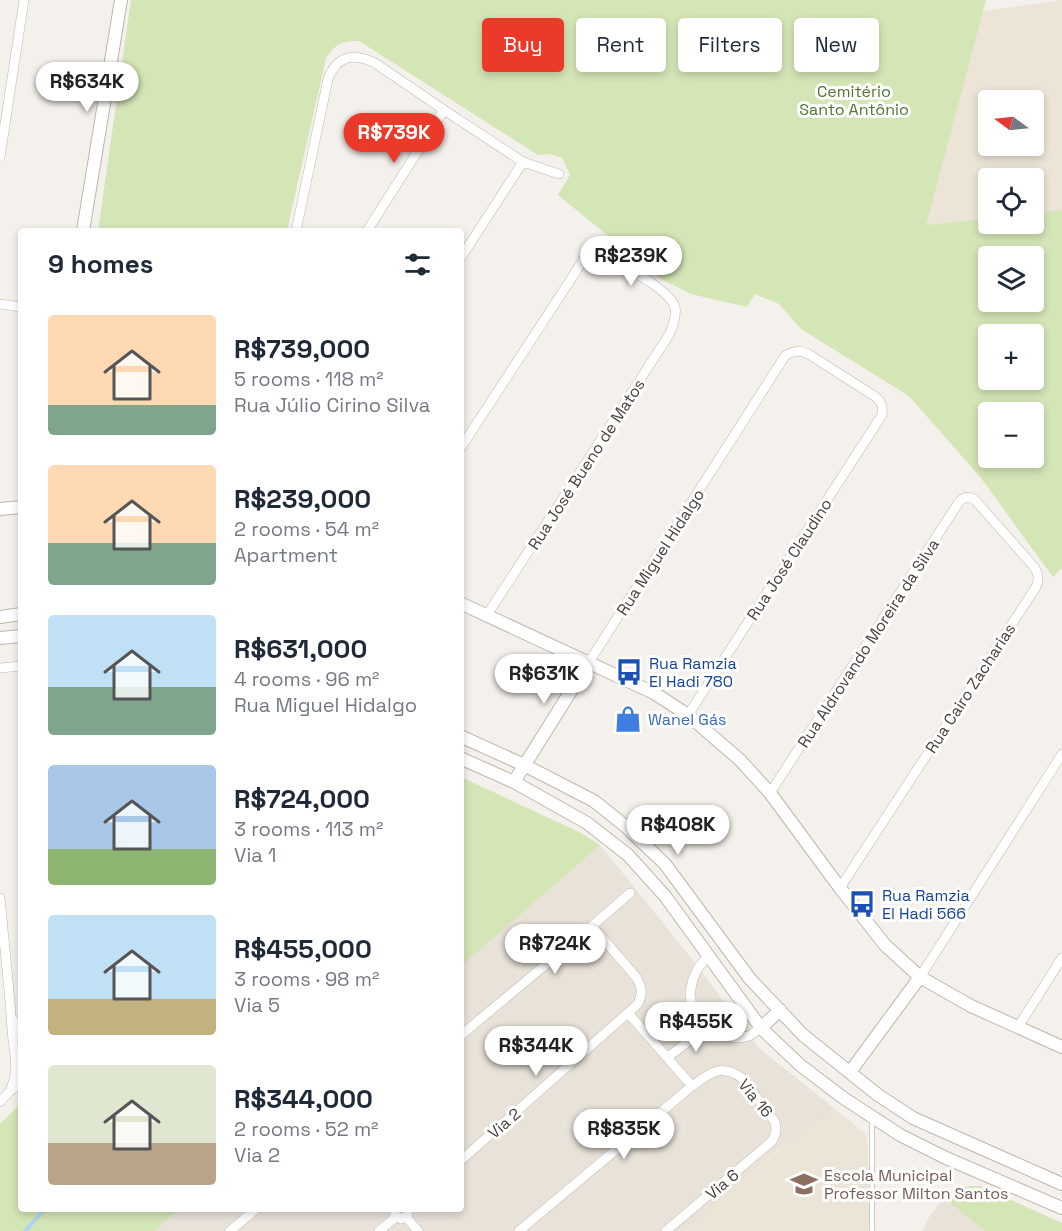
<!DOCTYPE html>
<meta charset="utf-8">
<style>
:root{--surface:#fff;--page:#f2f2f3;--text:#1f2937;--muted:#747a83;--accent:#eb392a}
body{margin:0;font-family:"Space Grotesk",sans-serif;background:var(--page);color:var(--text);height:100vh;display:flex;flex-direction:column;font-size:22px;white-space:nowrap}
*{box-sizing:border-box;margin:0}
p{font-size:20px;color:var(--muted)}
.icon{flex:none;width:33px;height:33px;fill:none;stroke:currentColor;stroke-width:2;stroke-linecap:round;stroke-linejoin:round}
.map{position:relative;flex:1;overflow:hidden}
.details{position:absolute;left:18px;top:228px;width:446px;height:984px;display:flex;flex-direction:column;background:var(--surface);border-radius:6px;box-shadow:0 3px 9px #0003}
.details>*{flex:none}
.top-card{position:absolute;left:482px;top:18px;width:490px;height:54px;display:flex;gap:12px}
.needle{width:39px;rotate:285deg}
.fabs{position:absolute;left:978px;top:90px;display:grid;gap:12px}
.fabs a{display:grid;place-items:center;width:66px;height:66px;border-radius:6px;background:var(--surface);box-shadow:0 3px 9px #0003;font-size:30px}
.price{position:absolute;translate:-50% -51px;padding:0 14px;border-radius:21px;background:#fff;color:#222;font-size:20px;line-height:39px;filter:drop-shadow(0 2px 3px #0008)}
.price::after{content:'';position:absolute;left:50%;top:36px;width:18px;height:14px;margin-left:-9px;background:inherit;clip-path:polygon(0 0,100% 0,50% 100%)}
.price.selected{background:var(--accent);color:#fff}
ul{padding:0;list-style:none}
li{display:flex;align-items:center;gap:18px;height:150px;padding:0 30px}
li span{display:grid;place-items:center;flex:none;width:168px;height:120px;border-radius:6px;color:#555}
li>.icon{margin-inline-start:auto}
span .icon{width:72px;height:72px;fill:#fffc;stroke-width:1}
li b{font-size:26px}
h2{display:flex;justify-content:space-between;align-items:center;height:72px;padding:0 30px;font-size:26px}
.tag{padding:0 21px;border-radius:6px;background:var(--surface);box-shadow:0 3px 9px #0003;font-size:21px;line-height:54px}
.tag.selected{background:var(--accent);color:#fff}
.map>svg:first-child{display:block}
.residential{fill:#e8e2d9}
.education{fill:#ece4d6;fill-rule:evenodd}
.green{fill:#d4e5b6;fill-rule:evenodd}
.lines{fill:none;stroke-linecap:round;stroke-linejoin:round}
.stream{stroke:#acd7ec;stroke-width:4}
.service-casing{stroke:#bfb7ad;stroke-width:6}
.minor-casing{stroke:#bfb7ad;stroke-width:10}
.tertiary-casing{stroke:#bfb7ad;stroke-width:14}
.service{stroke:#fff;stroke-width:4.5}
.minor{stroke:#fff;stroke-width:9}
.tertiary{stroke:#fff;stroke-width:12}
.labels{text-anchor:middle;stroke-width:6;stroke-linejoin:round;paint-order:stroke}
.park-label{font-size:16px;fill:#50762f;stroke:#fff}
.street-label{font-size:16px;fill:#484139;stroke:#fff}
.transit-label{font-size:16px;fill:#164399;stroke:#fff;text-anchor:start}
.shop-label{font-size:16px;fill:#366cbe;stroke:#fff;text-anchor:start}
.education-label{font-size:16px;fill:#785e54;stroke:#fff;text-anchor:start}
</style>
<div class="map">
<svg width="1062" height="1231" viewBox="0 0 1062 1231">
<rect width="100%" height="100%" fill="#f4f0eb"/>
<path class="residential" d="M600 845 692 959 759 1048 834 1108 790 1147 786 1143 685 1231H151L176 1209H460L461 964Z
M944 1198 985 1231H923L929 1217Z"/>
<path class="education" d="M1062 0V210L1034 213V178H988V218L925 225 983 11ZM988 100H1034V146H988Z
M834 1108 867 1135 870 1221 868 1231H685L787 1143 790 1146Z"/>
<path class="green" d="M131 0H986L926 225 988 218V224H1034V213L1062 210V568L1053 577 981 478 909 396 801 329 779 304 755 294 747 307 691 294 661 279 558 195 570 175 562 158 550 154 538 155 359 41C341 41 337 43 326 58L287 231H98ZM988 256H1034V302H988ZM988 334H1034V380H988ZM988 412H1034V458H988Z
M461 777 581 833 600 845 461 966Z
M21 1103V1209H179L154 1231H0V1124Z
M969 1186H980L1062 1223V1231H985L944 1198Z"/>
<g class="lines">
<path class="stream" d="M25 1231 45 1209"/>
<defs>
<path id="service" d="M872 1119V1231"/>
<path id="minor" d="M0 157 24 0
M296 231 328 79C337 55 354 53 375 63L444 110 523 162 559 174
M367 231 444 110
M460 259 523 162
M0 304 21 307
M460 449 586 256C594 252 598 252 607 256 623 266 669 289 675 307 677 316 673 326 669 335L487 615
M589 662 785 356C794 350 801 350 810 355L876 397C882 403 883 407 882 415L688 715
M0 668 21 666
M770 793 959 502C964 497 967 496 974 499L1035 568C1039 575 1039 580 1036 587L840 888
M0 898C4 941 9 985 12 1028 13 1053 21 1066 10 1091
M708 956 698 968 693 979 690 993 692 1007 707 1027 724 1036 738 1038 749 1036 761 1028
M920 977 1062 754
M629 1014 692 1086
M13 1019 21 1036
M1018 1027 1062 958
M460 1036 592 926 630 893
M651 1038 692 1007
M668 1057 707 1027
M0 1102 10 1091 21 1084
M460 1161 638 1004C643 993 642 987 636 977L592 926
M394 1209 395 1215 401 1219 407 1216 409 1209
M406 1217 418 1231
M230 1231 256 1209
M379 1231 396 1217
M519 1231 692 1086C710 1073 720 1063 742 1078L775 1122C777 1130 776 1134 772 1141L666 1231"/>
<path id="tertiary" d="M83 231 121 0
M0 509 21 507
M460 603 654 693 688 715 740 760 770 793 840 888 885 945 920 977 971 1006 1062 1047
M0 617 21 614
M0 638 21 636
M460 736 524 765 594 801 624 825 665 864 750 979 803 1035 878 1095 913 1118 1062 1184
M460 758 514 782 587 823 628 855 665 896 761 1028 800 1065 842 1097 900 1135 946 1158 1062 1208
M514 782 589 662
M761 1028 780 1010
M850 1072 920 977"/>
</defs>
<use href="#service" class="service-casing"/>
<use href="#minor" class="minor-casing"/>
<use href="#tertiary" class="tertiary-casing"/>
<use href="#service" class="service"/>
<use href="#minor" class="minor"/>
<use href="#tertiary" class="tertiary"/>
</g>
<defs>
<symbol id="bus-bare" viewBox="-9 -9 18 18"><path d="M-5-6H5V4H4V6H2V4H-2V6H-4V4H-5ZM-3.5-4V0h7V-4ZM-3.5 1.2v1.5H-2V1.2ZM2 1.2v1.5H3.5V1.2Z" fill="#1a4fb4" stroke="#fff" stroke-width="2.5" paint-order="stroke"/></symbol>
<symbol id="shop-bare" viewBox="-9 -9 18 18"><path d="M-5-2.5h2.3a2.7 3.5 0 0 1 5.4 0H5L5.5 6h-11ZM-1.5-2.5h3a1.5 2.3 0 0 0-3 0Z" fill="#3f7fe0" stroke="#fff" stroke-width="2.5" paint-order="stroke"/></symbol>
<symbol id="school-bare" viewBox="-9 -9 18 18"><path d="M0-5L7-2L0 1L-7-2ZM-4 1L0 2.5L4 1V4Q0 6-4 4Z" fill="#8d6e63" stroke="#fff" stroke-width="2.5" paint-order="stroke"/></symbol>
</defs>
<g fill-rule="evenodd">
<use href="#bus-bare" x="610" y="653" width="38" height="38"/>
<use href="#shop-bare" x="609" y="700" width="38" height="38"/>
<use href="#bus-bare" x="843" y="885" width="38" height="38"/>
<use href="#school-bare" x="785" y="1165" width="38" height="38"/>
</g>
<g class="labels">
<g class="park-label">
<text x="854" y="97">Cemitério<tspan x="854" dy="18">Santo Antônio</tspan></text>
</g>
<g class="street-label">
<text transform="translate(586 464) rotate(-57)" y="6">Rua José Bueno de Matos</text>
<text transform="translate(660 552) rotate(-57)" y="6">Rua Miguel Hidalgo</text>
<text transform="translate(789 559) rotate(-57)" y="6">Rua José Claudino</text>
<text transform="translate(868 643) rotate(-57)" y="6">Rua Aldrovando Moreira da Silva</text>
<text transform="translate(970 688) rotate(-57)" y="6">Rua Cairo Zacharias</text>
<text transform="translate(756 1098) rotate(51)" y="6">Via 16</text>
<text transform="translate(504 1123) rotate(-41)" y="6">Via 2</text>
<text transform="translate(722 1184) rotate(-40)" y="6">Via 6</text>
</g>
<g class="transit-label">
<text x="649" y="669">Rua Ramzia<tspan x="649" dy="18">El Hadi 780</tspan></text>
<text x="882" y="901">Rua Ramzia<tspan x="882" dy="18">El Hadi 566</tspan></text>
</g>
<g class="shop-label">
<text x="648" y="725">Wanel Gás</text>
</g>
<g class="education-label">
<text x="824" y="1181">Escola Municipal<tspan x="824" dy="18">Professor Milton Santos</tspan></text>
</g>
</g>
</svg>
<div class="fabs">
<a><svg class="needle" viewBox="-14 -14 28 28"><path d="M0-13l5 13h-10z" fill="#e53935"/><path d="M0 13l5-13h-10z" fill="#747a83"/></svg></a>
<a><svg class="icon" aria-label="locate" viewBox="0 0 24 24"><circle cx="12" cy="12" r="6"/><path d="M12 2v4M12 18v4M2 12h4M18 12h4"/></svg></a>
<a><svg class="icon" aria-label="layers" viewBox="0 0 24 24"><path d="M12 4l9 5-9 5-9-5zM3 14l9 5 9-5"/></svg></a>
<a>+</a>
<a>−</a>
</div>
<b class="price" style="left:87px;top:113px">R$634K</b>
<b class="price selected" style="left:394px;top:164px">R$739K</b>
<b class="price" style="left:631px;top:287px">R$239K</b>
<b class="price" style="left:544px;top:705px">R$631K</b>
<b class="price" style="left:678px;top:856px">R$408K</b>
<b class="price" style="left:555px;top:975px">R$724K</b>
<b class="price" style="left:696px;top:1053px">R$455K</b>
<b class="price" style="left:536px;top:1077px">R$344K</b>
<b class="price" style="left:624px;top:1160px">R$835K</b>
<div class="top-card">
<a class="tag selected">Buy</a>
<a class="tag">Rent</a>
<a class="tag">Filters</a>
<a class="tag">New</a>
</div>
<section class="details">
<h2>9 homes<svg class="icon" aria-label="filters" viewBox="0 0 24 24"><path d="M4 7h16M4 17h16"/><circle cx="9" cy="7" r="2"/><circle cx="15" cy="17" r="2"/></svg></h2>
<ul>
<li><span style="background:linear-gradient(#ffd9b3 75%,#7fa58c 0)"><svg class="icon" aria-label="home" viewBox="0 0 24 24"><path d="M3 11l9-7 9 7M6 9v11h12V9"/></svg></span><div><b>R$739,000</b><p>5 rooms · 118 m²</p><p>Rua Júlio Cirino Silva</p></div></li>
<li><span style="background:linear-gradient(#ffd9b3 65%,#7fa58c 0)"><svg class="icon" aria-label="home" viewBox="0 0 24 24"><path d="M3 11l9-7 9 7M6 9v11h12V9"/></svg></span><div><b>R$239,000</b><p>2 rooms · 54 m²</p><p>Apartment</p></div></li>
<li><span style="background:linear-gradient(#bfe0f5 60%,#7fa58c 0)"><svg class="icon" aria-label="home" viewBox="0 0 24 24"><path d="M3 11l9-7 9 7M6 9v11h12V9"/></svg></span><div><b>R$631,000</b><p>4 rooms · 96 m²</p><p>Rua Miguel Hidalgo</p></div></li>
<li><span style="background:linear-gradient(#a9c7e8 70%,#8fb573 0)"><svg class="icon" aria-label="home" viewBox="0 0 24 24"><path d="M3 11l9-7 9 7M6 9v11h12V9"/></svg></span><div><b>R$724,000</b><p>3 rooms · 113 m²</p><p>Via 1</p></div></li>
<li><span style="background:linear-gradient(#bfe0f5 70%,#c2b280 0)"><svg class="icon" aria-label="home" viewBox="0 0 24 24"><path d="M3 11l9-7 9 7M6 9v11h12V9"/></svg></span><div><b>R$455,000</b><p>3 rooms · 98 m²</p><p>Via 5</p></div></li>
<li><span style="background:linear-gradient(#dfe7d0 65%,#b9a48a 0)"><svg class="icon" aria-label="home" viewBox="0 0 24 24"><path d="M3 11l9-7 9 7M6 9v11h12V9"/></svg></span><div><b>R$344,000</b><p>2 rooms · 52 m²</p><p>Via 2</p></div></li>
</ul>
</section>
</div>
